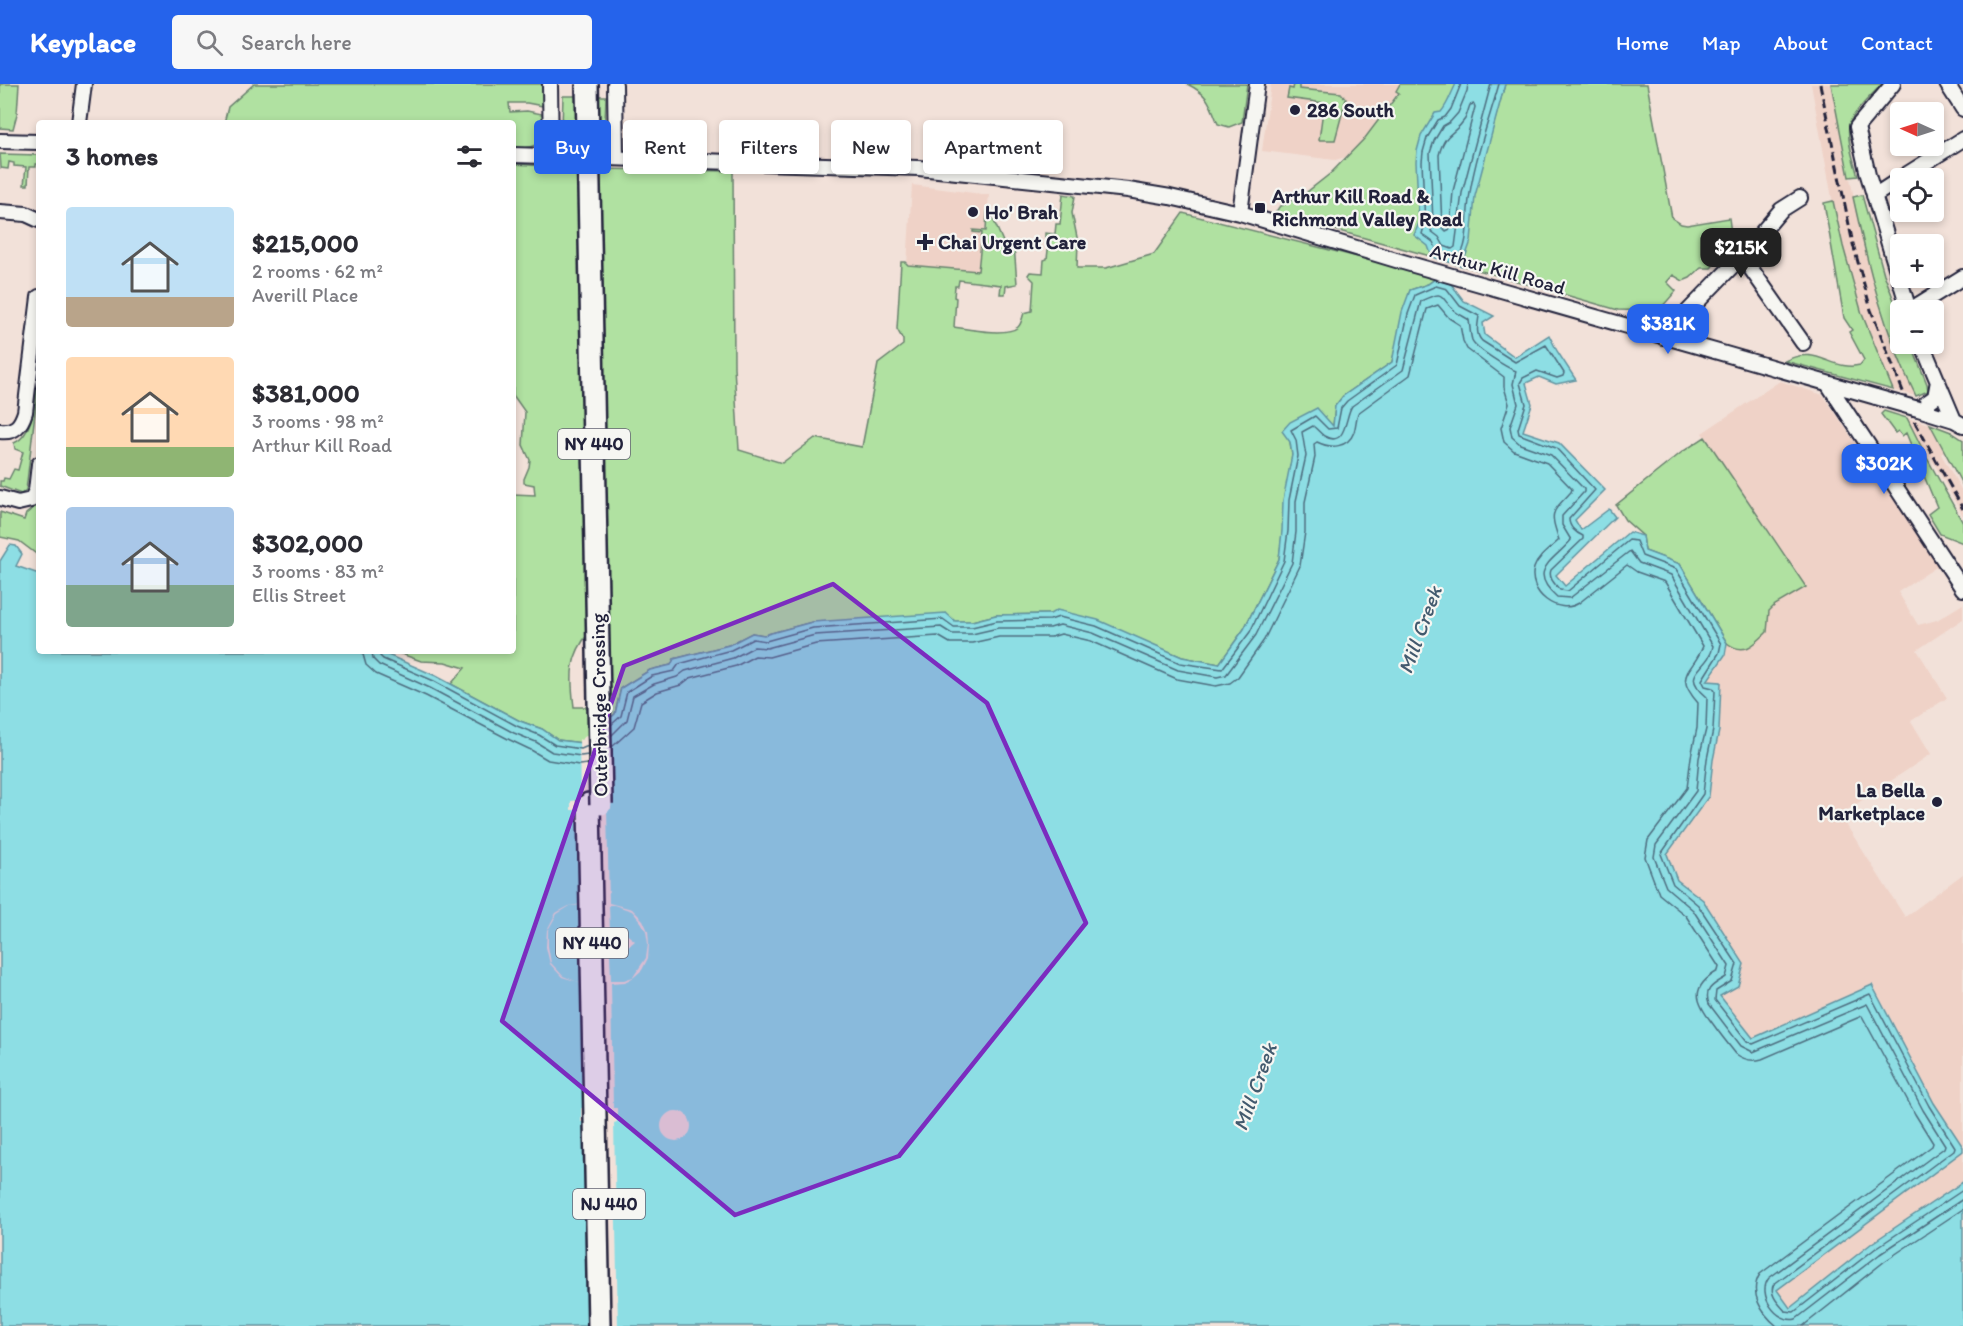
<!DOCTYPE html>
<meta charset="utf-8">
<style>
:root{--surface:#fff;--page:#f7f7f7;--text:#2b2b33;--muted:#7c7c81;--accent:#2563eb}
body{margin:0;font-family:Itim,sans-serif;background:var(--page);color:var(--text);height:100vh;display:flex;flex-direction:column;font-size:22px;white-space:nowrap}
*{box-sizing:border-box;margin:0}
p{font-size:20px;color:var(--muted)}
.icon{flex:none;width:33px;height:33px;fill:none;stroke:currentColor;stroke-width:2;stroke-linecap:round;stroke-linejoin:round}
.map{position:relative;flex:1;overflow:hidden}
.drawer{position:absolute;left:36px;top:36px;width:480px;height:534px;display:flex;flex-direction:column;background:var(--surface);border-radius:6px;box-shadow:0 3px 9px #0003}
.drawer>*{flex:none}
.top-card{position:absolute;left:534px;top:36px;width:570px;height:54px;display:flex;gap:12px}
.needle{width:39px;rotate:273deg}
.buttons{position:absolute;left:1890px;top:18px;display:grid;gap:12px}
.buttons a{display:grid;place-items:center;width:54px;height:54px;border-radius:6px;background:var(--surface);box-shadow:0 3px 9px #0003;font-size:30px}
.price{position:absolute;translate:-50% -51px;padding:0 14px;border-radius:12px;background:var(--accent);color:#fff;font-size:20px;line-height:39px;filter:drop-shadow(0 2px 3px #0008)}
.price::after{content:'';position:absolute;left:50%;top:36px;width:18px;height:14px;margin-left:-9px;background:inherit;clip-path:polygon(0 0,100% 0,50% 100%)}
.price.selected{background:#222;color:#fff}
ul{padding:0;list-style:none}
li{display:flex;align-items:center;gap:18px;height:150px;padding:0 30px}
li span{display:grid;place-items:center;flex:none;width:168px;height:120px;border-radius:6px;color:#555}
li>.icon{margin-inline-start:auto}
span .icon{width:72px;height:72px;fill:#fffc;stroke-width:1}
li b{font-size:26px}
h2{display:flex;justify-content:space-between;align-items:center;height:72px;padding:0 30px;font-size:26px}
.tag{padding:0 21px;border-radius:6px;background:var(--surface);box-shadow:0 3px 9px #0003;font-size:21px;line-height:54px}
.tag.selected{background:var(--accent);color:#fff}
header{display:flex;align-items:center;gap:36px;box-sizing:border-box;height:84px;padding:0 30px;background:var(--accent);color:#fff}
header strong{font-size:28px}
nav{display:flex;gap:33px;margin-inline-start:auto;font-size:21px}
.search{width:420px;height:54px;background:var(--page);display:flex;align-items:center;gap:15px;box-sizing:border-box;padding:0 21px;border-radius:6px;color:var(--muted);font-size:22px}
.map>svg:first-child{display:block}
.built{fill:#efd2c7}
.green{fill:#b0e1a1;stroke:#69826e;stroke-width:1.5;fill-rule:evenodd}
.water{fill:#8ddee4;stroke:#6293a0;stroke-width:1.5}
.pier{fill:#f2e1d9;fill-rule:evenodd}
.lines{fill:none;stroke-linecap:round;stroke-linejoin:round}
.shore{stroke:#4d6d7f;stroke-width:1.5}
.minor-casing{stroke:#22223b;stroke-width:18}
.highway-casing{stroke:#22223b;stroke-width:26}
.minor{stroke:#f6f6f2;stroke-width:14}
.highway{stroke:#f6f6f2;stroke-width:21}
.rail{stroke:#22223b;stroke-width:3;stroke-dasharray:9 4.5;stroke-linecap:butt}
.minor-bridge-casing{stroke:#22223b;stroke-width:18;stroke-linecap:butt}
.highway-bridge-casing{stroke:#22223b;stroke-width:26;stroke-linecap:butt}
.minor-bridge{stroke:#f6f6f2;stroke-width:14}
.highway-bridge{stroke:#f6f6f2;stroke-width:21}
.marked{fill:#7b2cbf;fill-opacity:0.2;stroke:#7b2cbf;stroke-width:4.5;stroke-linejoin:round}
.poi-dot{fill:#22223b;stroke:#f6f6f2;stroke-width:2}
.labels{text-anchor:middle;stroke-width:4.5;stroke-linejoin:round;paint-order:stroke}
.shield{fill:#f6f6f2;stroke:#626272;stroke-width:1.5}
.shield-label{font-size:18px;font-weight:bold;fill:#22223b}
.poi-label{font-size:20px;font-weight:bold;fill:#22223b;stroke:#f6f6f2;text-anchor:start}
.street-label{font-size:20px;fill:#22223b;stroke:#f6f6f2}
.water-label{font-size:21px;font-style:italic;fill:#425a6e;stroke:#f6f6f2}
</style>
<header>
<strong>Keyplace</strong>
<div class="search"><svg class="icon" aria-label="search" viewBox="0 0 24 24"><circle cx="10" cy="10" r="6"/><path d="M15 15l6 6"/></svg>Search here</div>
<nav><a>Home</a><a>Map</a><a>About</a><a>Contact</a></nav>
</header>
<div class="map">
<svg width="1963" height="1242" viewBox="0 0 1963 1242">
<rect width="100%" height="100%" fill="#f2e1d9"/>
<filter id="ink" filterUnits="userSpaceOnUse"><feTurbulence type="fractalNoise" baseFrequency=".0167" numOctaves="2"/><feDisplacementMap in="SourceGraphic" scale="12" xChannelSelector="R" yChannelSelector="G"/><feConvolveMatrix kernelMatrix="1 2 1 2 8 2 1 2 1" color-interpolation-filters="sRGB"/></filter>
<g filter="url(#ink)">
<path class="built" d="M1271 0H1404L1365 54 1346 73 1335 76 1262 67Z
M1811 0H1831L1858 134 1882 231 1894 264 1916 312 1893 306 1862 230 1843 162 1832 114Z
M912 101 989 111 981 189 907 181Z
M1780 297 1823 311 1938 482 1898 508 1918 541 1937 536 1963 520V535L1917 566 1947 614 1911 637 1931 670 1840 731 1905 833 1963 790V1063L1934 1019 1873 901 1752 954 1720 912 1703 816 1677 796 1667 769 1709 712 1713 676 1719 647 1721 598H1706L1725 571 1727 559 1735 565 1767 548 1769 527 1775 521 1806 502 1702 349Z
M1907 334 1930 340 1944 368 1941 370 1963 409V432L1930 372 1927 374Z
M1963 1067V1099L1790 1224 1777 1206Z"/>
<path class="green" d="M0 0H19L17 30 13 45 0 44Z
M254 0H547L548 23 527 19H509L510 28 527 27 547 31C544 58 542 65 513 64V39H224L228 23Z
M1187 0H1247L1242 38 1229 43 1218 40C1210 19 1208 10 1187 0Z
M1294 0H1299V5L1341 9 1346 15 1335 56H1319L1324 19 1287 14 1289 4 1293 5Z
M1400 0H1473L1441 175 1332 145 1279 132 1276 128 1279 123 1303 111 1331 89 1365 54 1399 9 1396 7Z
M1505 0H1647L1672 134 1681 140 1687 141 1729 134 1731 149 1736 157 1711 184H1701L1690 194 1683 197 1673 191 1667 198 1676 207 1661 224 1656 227 1618 226 1457 180 1463 167 1474 90 1488 60Z
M1831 0H1882C1872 11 1858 23 1851 36 1844 48 1854 79 1858 92L1849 93Z
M563 12H606L605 40 596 51H567L562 43Z
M0 70 39 71V80H36V83H29L28 101H24L26 83 14 82V79L9 78 8 85 1 84Z
M513 80 594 85 733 87 734 283 739 366 782 379 815 354 862 363 878 280 903 261V256L897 245 901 178H905L908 181 978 187 982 149 973 148V146L986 147 987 127 990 128 1004 160 1014 161 1017 200 1006 202 1005 210H1000L1001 201 959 196 958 202H955L954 213 956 214 954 243C968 245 1007 253 1018 243 1022 239 1022 234 1024 229L1032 227 1034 197 1028 191 1030 188 1043 189 1044 176 1047 175 1049 157 1045 153V149L1055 150 1056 140H1060L1063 110 1075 112 1072 129 1078 158 1077 184H1106L1154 170 1183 129 1413 187 1435 195 1428 200 1410 206 1392 278 1343 312 1335 322 1333 343 1290 358 1292 371 1279 475 1244 545 1219 580 1182 573 1144 557 1050 530 996 531 972 537 812 538 764 551 752 549 729 561 674 575 671 581 650 586 621 604 615 630 582 659 558 656 542 645 520 637 451 600 465 584 445 578 421 577 393 567H513V410L535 411 534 401 524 399V395L529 383 530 376 523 361 525 328 513 311ZM590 547 591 623H574C570 591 569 573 590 547Z
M1862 111 1884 190 1900 232V260H1911L1927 300 1928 307 1916 312C1884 249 1868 182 1853 113Z
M1833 117 1843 162 1862 230 1893 306 1785 277C1816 260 1833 288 1860 281L1864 276 1849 248 1852 246 1844 234 1824 119Z
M39 279V295L26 406 21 410 0 402V397H3L4 394 9 395 14 385 18 386 23 368 15 365 14 359C37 350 36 300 39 279Z
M1884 327 1907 334 1927 374 1963 439V459L1940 450 1928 430 1937 423 1906 349 1902 352 1898 347 1895 349 1881 330Z
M1930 340 1951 348 1963 356V402Z
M1705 353 1806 503 1775 521 1769 527 1767 548C1754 561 1744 572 1727 559L1680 480 1645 467 1643 452 1625 436 1616 421 1682 368Z
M39 419V472L19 457 0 453V428L24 436 26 430Z"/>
<path class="water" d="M1456 0H1505L1475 112 1471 157 1462 182 1432 173 1428 162 1414 151 1419 139 1416 78 1417 67 1421 52 1435 29 1441 28C1448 20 1451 9 1456 0Z
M1435 195 1451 200 1464 217 1494 232 1483 239 1485 251 1515 273 1549 251 1557 267 1576 296 1556 300 1539 293 1526 299 1532 320 1523 347 1559 359 1605 406 1575 436 1581 446 1609 425 1615 433 1556 491 1565 502 1629 448 1643 452 1645 467 1680 480 1727 559 1725 571 1707 597 1721 598 1719 647 1713 676 1709 712 1667 770 1677 796 1703 816 1744 880 1738 902 1720 912 1753 954 1872 901 1934 1019 1963 1063V1067L1777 1206 1790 1224 1872 1159 1963 1098V1242H0V477L10 461 16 462 22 470 16 482 39 490V567H379L436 592 520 637 542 645 558 656 582 659 615 630 621 604 650 586 671 581 674 575 729 561 752 549 764 551 812 538 946 529 955 537H972L996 531 1050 530 1057 526 1098 536 1182 573 1219 580 1244 545 1279 475 1282 447 1283 416 1292 371 1290 358 1282 347 1290 338 1317 324 1333 342 1335 322 1343 312 1392 278 1402 228 1410 206 1428 200Z"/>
<path class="pier" d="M605 635 611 725H607L609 819 632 825 643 836 648 847 649 860 648 874 642 886 634 893 625 898 611 899 613 1024H617V1038L614 1039 618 1242H589L585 1038H581V1024H585L582 899 562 893 550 880 546 863 547 846 556 829 569 822 582 820 579 726H571V717L580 716 579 655 581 656ZM581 821 582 847 568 850 559 859 570 869 582 872 583 897 578 898 563 892 551 879 548 862V846L557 830 570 822ZM609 821H614L632 827 641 838 646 847 648 860 646 874 633 893 624 896H611L610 870 625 865 635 857 624 848 610 847Z
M661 1042a15 15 0 1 1 30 0a15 15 0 1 1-30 0Z"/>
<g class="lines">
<path class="shore" d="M1461 0 1451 25 1445 33 1438 36 1427 54 1423 68 1422 78 1425 139 1422 150 1433 158 1438 168 1458 174C1468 164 1467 139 1468 125 1471 86 1488 39 1499 0
M1468 0 1467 7 1458 29 1450 38 1443 42 1434 57 1430 69 1433 138 1431 147 1439 153 1444 162 1452 165 1455 163 1462 109 1491 0
M1474 20 1475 23 1453 107 1450 145 1446 147 1442 143 1439 71C1445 47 1454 52 1465 35 1467 31 1468 26 1470 21Z
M362 567 366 581 376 590 426 612 510 656 531 666 548 676 579 681 588 680
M372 567 373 575 379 581 430 604 514 649 536 658 552 668 581 672 588 671
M379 567 380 572 383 575 434 597 517 642 539 651 555 661 581 665 588 662
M611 641 621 632 627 608 652 592 674 587 679 580 731 566 753 555 766 557 813 544 943 535 954 543H972L997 537 1050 536 1059 533 1096 542 1180 579 1222 585 1250 548 1284 477 1288 447 1289 416 1298 372 1296 356 1291 346 1315 332 1328 345 1337 344 1341 324 1347 317 1397 281 1408 230 1415 211 1436 202 1447 205 1460 222 1479 232C1478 240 1475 250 1482 257L1515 278 1546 261 1564 289 1563 292 1557 294 1537 287 1523 294 1520 299 1526 320 1518 345 1519 350 1556 364 1595 406 1569 435C1569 443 1576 449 1583 452V455L1551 486C1548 494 1555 500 1560 506L1568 507 1629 456 1636 457 1642 472 1676 485 1721 560 1719 569 1702 596 1705 602 1713 604 1715 607 1713 646 1707 675 1703 710 1661 770 1673 800 1698 821 1737 880 1732 897 1716 907 1715 916 1747 957 1753 960 1870 910 1929 1022 1955 1063 1954 1066 1774 1200C1768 1210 1779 1220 1785 1227L1794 1228 1876 1164 1963 1106
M612 651 627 636 633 612 654 600 677 593 685 587 733 574 754 563 767 564 815 551 941 543 952 550H972L998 544H1050L1060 541 1093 549 1178 586 1217 593 1226 591 1256 551 1292 479 1296 448V417L1306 372 1302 348 1313 342C1317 345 1320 349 1324 352 1347 365 1345 331 1352 322L1403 286 1421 217C1448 204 1438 214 1456 228 1460 231 1465 233 1469 236 1470 242 1470 250 1472 256 1475 264 1507 284 1516 287L1513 300 1518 320 1510 343 1512 353 1520 360 1551 371 1584 405V408L1562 432V441L1571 456C1554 477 1526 486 1557 513L1570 514 1630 467 1639 479 1671 491 1713 562C1709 587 1677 587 1707 613L1706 645 1699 674 1696 707 1656 761 1654 773 1666 803 1693 826 1729 882 1726 893C1715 900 1703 904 1709 920L1741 962 1753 968 1867 920 1923 1026 1945 1061 1944 1064 1769 1194C1756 1210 1777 1240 1796 1235L1880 1170 1963 1115
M612 663 634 643 641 618 657 608 681 601 690 594 736 582 755 572 769 573 816 560 938 552 950 559H972L999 553H1051L1061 550 1091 557 1177 595 1216 602 1230 599 1238 593 1264 556 1300 482 1305 448V418L1315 373 1314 360 1317 358C1331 365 1348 364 1354 348 1356 342 1356 335 1358 329L1410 291 1427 225 1438 221 1449 234 1460 241 1463 257 1467 265 1504 293V303L1509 320 1501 344 1504 358 1514 367 1547 379 1572 405 1571 408C1550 430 1550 428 1559 456 1551 464 1538 472 1534 484 1527 509 1558 532 1579 519L1627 481 1637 488 1665 498 1703 562C1693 589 1672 589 1698 619L1697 644 1691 673 1687 704 1648 756 1645 773 1659 810 1686 832 1719 883 1718 887C1690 903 1695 917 1713 940 1720 950 1728 960 1736 970 1744 976 1752 978 1762 975L1862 932 1915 1030 1933 1059 1932 1062 1760 1190C1748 1209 1762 1230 1777 1242
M1803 1242 1885 1177 1963 1125"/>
<defs>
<path id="minor" d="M550 0 551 72
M615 0 616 74
M1893 0 1857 43 1868 91 1909 226
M1947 0 1963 25
M79 39 84 0
M0 57 39 58
M513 71 919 84 1128 106 1170 113 1240 129 1396 176 1876 313
M1901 94 1963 55
M1874 112 1900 95
M0 128 26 130 39 136
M1240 129 1257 0
M1742 172 1803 259
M1910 226 1963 193
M1663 253 1742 172 1781 126 1800 114
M1922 260 1954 336
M1828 300 1963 505
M1918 325 1954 336 1963 341
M1918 325 1935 313 1938 297
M0 347C15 349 21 341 25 328L39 213
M0 414 18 419 31 416 36 407 39 380"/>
<path id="highway" d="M589 720 599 1242"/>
</defs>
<use href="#minor" class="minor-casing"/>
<use href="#highway" class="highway-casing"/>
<use href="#minor" class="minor"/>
<use href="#highway" class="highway"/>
<path class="rail" d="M1820 0 1853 160 1871 226 1915 338 1963 425"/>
<defs>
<path id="minor-bridge" d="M1876 313 1918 325"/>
<path id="highway-bridge" d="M587 0 601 720"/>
</defs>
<use href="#minor-bridge" class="minor-bridge-casing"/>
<use href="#highway-bridge" class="highway-bridge-casing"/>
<use href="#minor-bridge" class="minor-bridge"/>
<use href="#highway-bridge" class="highway-bridge"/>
</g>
</g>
<path class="marked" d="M833 500 987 619 1086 839 899 1072 735 1131 502 937 624 582Z"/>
<g class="poi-dot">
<circle cx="1295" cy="26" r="6"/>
<rect x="1254" y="118" width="12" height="12" rx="3"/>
<circle cx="973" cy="128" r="6"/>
<path d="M922 149h6v6h6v6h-6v6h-6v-6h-6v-6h6z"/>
<circle cx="1937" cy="718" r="6"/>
</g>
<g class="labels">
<g class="shield">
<rect x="558" y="345" width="72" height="30" rx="4.5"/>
<rect x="556" y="844" width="72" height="30" rx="4.5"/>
<rect x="573" y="1105" width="72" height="30" rx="4.5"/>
</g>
<g class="shield-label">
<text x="594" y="366">NY 440</text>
<text x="592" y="865">NY 440</text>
<text x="609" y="1126">NJ 440</text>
</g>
<g class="poi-label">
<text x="1307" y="33">286 South</text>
<text x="1272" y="119">Arthur Kill Road &amp;<tspan x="1272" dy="23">Richmond Valley Road</tspan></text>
<text x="985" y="135">Ho' Brah</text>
<text x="938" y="165">Chai Urgent Care</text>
<text x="1925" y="713" text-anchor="end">La Bella<tspan x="1925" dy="23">Marketplace</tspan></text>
</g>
<g class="street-label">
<text transform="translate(1498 185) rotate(16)" y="7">Arthur Kill Road</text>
<text transform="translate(599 621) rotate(-91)" y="7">Outerbridge Crossing</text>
</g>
<g class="water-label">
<text transform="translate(1420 546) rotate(-70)" y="7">Mill Creek</text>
<text transform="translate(1255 1003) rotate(-70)" y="7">Mill Creek</text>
</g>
</g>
</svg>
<div class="buttons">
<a><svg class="needle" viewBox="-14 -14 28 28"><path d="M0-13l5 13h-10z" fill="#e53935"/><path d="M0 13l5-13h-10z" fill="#7c7c81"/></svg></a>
<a><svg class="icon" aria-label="locate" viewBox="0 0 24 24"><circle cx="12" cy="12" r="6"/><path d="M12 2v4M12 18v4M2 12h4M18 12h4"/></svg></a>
<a>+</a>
<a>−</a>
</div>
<b class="price selected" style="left:1741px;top:195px">$215K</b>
<b class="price" style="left:1668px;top:271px">$381K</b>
<b class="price" style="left:1884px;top:411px">$302K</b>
<div class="top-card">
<a class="tag selected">Buy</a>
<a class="tag">Rent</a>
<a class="tag">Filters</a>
<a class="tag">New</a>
<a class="tag">Apartment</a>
</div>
<section class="drawer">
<h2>3 homes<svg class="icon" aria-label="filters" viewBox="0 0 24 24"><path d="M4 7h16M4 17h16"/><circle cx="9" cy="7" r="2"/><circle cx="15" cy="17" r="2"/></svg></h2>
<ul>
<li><span style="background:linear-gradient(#bfe0f5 75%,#b9a48a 0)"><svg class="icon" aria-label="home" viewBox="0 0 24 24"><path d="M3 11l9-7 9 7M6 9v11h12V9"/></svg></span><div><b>$215,000</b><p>2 rooms · 62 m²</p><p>Averill Place</p></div></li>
<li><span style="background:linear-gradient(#ffd9b3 75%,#8fb573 0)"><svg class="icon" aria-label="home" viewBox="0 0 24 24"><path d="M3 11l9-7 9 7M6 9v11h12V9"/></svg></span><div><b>$381,000</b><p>3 rooms · 98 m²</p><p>Arthur Kill Road</p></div></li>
<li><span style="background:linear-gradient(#a9c7e8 65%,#7fa58c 0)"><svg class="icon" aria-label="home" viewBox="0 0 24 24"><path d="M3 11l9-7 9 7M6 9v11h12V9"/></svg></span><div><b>$302,000</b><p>3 rooms · 83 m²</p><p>Ellis Street</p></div></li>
</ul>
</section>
</div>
